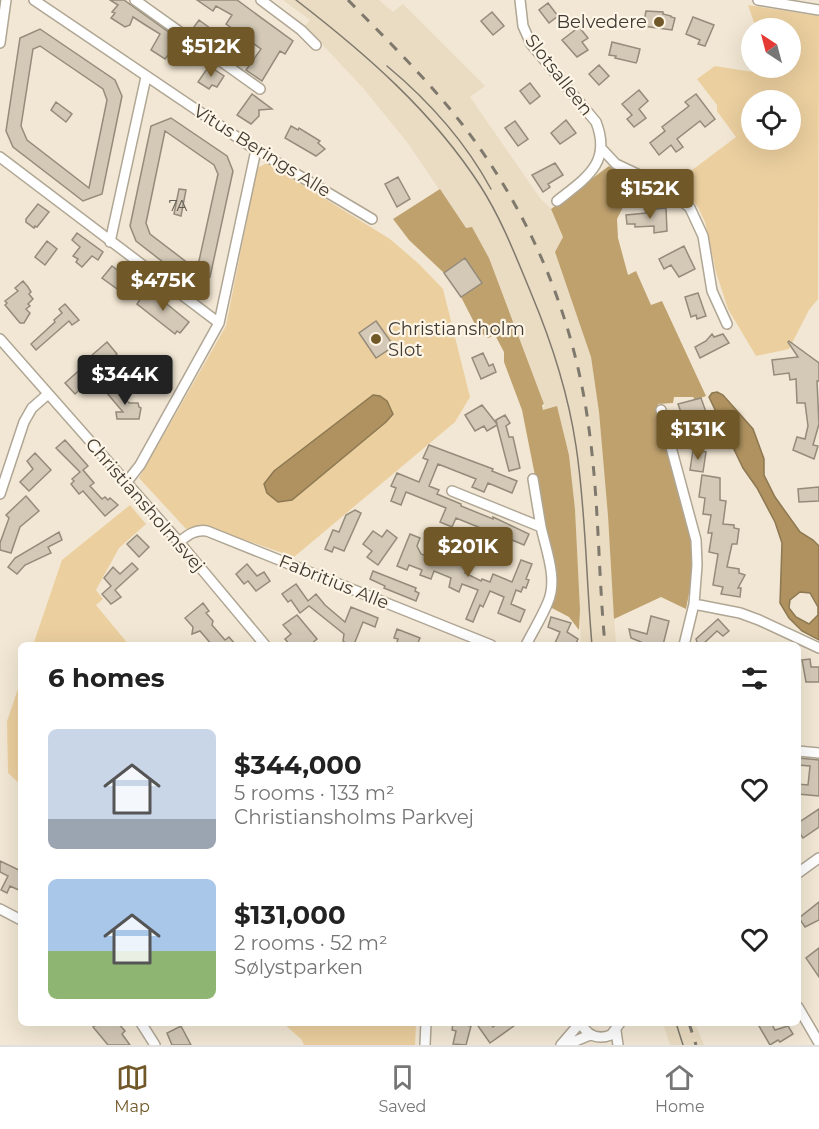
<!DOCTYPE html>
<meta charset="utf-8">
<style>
:root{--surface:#fff;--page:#f2f2f2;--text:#222;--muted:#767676;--line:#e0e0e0;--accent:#715829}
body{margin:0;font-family:Montserrat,sans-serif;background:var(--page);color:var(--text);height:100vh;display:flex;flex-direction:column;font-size:22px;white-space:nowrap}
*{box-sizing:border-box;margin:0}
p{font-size:20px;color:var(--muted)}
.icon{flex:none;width:33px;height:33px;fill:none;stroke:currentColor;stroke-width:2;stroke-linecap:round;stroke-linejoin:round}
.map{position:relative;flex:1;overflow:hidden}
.details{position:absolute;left:18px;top:642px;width:783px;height:384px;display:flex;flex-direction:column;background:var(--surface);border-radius:9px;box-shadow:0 6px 24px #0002}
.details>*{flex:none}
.needle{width:39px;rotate:324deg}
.buttons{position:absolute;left:741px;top:18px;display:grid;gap:12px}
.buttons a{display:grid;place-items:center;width:60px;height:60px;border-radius:50%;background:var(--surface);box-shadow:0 6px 24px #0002;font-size:30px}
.price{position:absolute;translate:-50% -51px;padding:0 14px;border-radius:6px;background:var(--accent);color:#fff;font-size:20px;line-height:39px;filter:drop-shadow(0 2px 3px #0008)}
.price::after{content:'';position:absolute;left:50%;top:36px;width:18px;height:14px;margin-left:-9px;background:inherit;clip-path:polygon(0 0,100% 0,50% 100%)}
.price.on{background:#222;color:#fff}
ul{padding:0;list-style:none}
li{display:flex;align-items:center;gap:18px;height:150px;padding:0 30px}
li span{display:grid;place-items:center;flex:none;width:168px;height:120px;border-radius:9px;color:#555}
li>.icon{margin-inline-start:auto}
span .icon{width:72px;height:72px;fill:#fffc;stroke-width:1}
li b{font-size:26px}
h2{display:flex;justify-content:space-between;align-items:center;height:72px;padding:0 30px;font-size:26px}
.menu{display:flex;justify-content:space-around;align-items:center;height:84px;border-top:2px solid var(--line);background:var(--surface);font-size:16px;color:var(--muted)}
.menu a{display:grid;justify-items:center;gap:3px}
.menu .on{color:var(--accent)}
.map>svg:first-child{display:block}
.built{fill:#eadcc2}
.green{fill:#ebcf9f;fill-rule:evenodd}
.forest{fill:#bfa16e}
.water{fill:#af925f;stroke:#8d7852;stroke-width:1.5;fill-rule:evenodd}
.building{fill:#d4c9b7;stroke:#958b7a;stroke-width:1.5;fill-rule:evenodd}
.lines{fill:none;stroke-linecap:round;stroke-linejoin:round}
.minor-casing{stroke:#b0a694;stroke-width:12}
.minor{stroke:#fff;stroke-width:9}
.tram{stroke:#7f796d;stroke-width:1.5}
.rail{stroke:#7f796d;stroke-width:3;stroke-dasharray:10 10;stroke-linecap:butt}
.poi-dot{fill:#715829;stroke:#fef5e6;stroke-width:2}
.labels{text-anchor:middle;stroke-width:4.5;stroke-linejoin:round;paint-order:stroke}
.number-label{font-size:15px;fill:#645e54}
.poi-label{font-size:18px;fill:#3f3b33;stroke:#fef5e6;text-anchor:end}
.street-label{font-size:18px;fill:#3f3b33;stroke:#fef5e6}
</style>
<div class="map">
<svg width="819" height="1045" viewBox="0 0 819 1045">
<rect width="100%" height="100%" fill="#f2e7d4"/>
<path class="built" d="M283 0H379L393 12 403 4 485 86 470 97 540 198 551 209 563 237 555 252 591 357 599 412 608 516 616 645H581L575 509 569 455 557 407 543 411 544 404 489 258 472 228 466 229 407 142 363 88 305 26 310 20Z
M663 1023H695L704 1045H670Z"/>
<path class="green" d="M748 5 819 16 818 299 809 310 789 349 756 356 728 309 716 272 705 222 698 207 675 183 736 137 717 111V105L697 79 715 66 753 72 754 68H790V28H756ZM752 100H790V140H752Z
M267 163 390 239 419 264 443 289 470 397 455 422 294 557 202 525 188 531 139 478 226 326 257 168Z
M130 505 146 524 119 548 96 590 103 599 96 605 129 645H33L62 560Z
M21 680V785L8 773 7 721Z
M283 1023H416L415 1045H304L301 1039Z"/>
<path class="forest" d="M609 166 623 176 625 203 617 219 618 238 628 275 636 271 651 305 662 301 706 396 695 400 693 397H674L673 403 658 404 693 541 694 567 686 609 661 597 614 619 608 516 599 412 591 357 555 252 563 237 551 209Z
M440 189 466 228 472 227 489 258 544 404 542 405 543 410 557 406 569 455 575 509 580 610 579 630 569 617 550 607 545 526 522 410 504 362V352L495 335 488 338 479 332 461 297 482 283 466 259 444 273 409 240 393 219Z"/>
<path class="water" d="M717 392 723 395 753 429 764 459V475L775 497 800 532 813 540 819 546V640L802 631 789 618 780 603 782 543 775 522 757 488 743 468 709 397 712 393ZM800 592 810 593 818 607V615L809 624 796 617 789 608 790 600Z
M373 395 380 396 387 401 393 414 386 422 292 500 278 502 267 493 264 484 274 471Z"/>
<path class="building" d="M110 0H124L181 41 171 55 169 54 165 59 151 50 160 34 147 26 133 17 130 25 125 27 111 18 115 13 112 12 118 5Z
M197 0H237L293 41 285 54 280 51 262 81 246 70 261 49 226 24 232 15 216 6 213 11Z
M548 3 558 16 549 23 539 10Z
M646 11 663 12V14L671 16V17L675 18 672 30 643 26Z
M492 12 504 26 493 35 481 21Z
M693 17 714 25 705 46 698 44 700 40 686 34Z
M199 20 218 34 211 44 191 31Z
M579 27 588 38 582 42 588 50 577 57 562 40Z
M40 29 115 80 122 96 102 194 83 201 13 147 6 131 20 38ZM40 46 103 89 107 100 89 188 27 140 21 126 33 49Z
M612 42 640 49 637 61 636 63 615 58 616 56 609 55Z
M599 65 609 76 599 85 589 74Z
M209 66 224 76 217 87 212 85 209 89 198 82Z
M530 83 540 96 530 104 520 91Z
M639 90 648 101 639 109 646 118 634 127 627 119 632 115 622 104Z
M252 94 272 109 259 110V116L251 124 237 115Z
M696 94 715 119 705 127 700 121 677 139 683 147 676 152 671 145 659 155 650 143 665 131 662 127 689 106 685 102Z
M56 102 72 114 66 122 51 110Z
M171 118 227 156 233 171 210 277 191 284 136 241 130 226 151 126ZM165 131 214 165 218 174 197 270 150 234 146 223Z
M566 120 576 133 560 144 551 133Z
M515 121 528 139 518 146 505 128Z
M291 126 298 130 299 128 320 141 318 143 325 149 316 156 285 138Z
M555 163 563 175 548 184 550 187 543 192 532 175Z
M398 177 410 199 397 207 385 184Z
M179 189 186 190 181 216 174 214Z
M38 204 49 212 37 227 35 226 34 228 26 222V219Z
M666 208 667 231 654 233V226L635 227V224H627L626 215 646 213 645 210Z
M77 233 103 252 98 260 92 256 82 267 76 262 78 259 73 256 80 247 72 240Z
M47 241 57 249 45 265 35 257Z
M684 246 695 269 679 277 671 265 664 269 659 259Z
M465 258 482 283 461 297 444 273Z
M112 266 129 279 120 291 102 278Z
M23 281 28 287 31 292 29 294 33 299 28 304 30 306 26 309 30 313 24 323H20L5 305 7 303 5 301 18 291 15 288Z
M146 290 151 294 152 292 189 322 180 333 177 331 175 334 137 304Z
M698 293 706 316 697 319 696 315 691 317 685 297Z
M65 304 79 320 72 325 69 321 36 350 31 344 55 322 54 320 62 313 59 309Z
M376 321 394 346 376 358 359 333Z
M712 334 714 337 723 334 729 343 700 358 695 347 706 341Z
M789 341 819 363V381H817L819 424 813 445 818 446 814 459 793 450 797 437 805 439 808 426 805 403H797L796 379 790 380 789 373 774 375 772 360 798 357 788 342Z
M107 342 117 354 107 362 109 365 95 378 99 383 93 389 87 383 75 394 65 383 93 358 91 356Z
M483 353 489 366 493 364 496 372 481 379 472 358Z
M149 363 160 371 161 374 153 385H145L138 381Z
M115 387 129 403H138L139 407 141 408 139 419H117L116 412H123L107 393Z
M701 398 706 412 683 418 678 404Z
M482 405 497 424 496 420 505 415 510 423 506 426 509 437H513L520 468 509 471 497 425 487 431 484 426 475 431 465 415Z
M65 440 88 466 83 470 94 483 90 486 102 499 105 497 108 500 110 498 118 505 105 516 83 491 79 494 71 484 74 481 72 479 80 472 56 448Z
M429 445 493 469 492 471 517 481 512 493 488 483 484 492 472 487 476 479 438 464 429 486 439 490 437 494 461 504V506L493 519V517L529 534 524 545 500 535 496 545 484 540 488 531 456 518 452 527 440 522 446 508 406 492 401 505 391 501 396 488 391 486 397 473 419 482 428 460 423 458Z
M693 450 706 452 703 472 690 470Z
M35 453 51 470 29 491 20 482 33 469 27 461Z
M702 475 720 478V500L726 501 723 524 734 525V528L739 529 737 544H732L727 567 739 569V573L745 575 738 588H741L740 597 721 594 723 587 713 585 718 554 709 552 712 533H708L711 515 703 514 705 498 699 497Z
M819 487V501L799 502 798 489Z
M26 496 39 511 20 527 11 553 0 550V543L9 518 6 515Z
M355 510 361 513 344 551 334 547 332 552 325 549 333 530 339 532 346 515Z
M387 530 397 538 378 565 367 557 372 551 363 544 373 531 382 537Z
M59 532 62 540 48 547 51 553 25 565 17 574 8 567 15 558Z
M410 534 420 538 417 546 421 554 438 560 442 551 467 560 465 566 468 567 465 573 481 581 482 579 490 582 493 574 512 582 521 560 532 564 526 579 529 580 526 588 523 587 521 592 516 590 511 604 525 610 520 622 498 613 504 597 490 591 483 607 480 605 473 622 466 619 478 590 462 584 459 592 449 587 451 578 434 571 431 579 420 575 422 570 409 565 407 570 397 566Z
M137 535 149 547 139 557 127 544Z
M132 563 138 569 115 590 121 597 111 604 102 594 111 586 104 578 113 567 120 574Z
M247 564 257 576 264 572 270 581 256 591 248 581 244 584 236 574Z
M373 571 416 588 415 591 419 593 416 601 384 588 385 586 370 579Z
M296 584 308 601 316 594 325 605 345 622 351 607 378 618 375 627 363 622 355 642 353 645H349L343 641 344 634 309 606 300 613 291 600 288 602 282 594Z
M203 603 209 611 206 613 213 621 212 625 225 640 229 637 236 645H212L200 631 192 634 193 627 185 618Z
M297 615 317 639 310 645H290L285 639 291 634 283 625Z
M651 616 669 621 663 645H640L641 642 631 638 629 629 647 634Z
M551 617 571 623 567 632 578 639 575 645 555 643 560 632 548 627Z
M718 619 729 631 723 636 717 631 702 645H698L696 639Z
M397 629 420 638 417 645H396L398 639 394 638Z
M810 659 811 667H819V682H806L802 660Z
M798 758 819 760V796L798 794V784L808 785 810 766 798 765Z
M819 809V827L803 838 801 835 798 837V823Z
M0 861 21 871V891L10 886 7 893 1 890 8 876 0 872Z
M819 902V920L805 927 799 918Z
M819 948V977L806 958Z
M99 1023H118L125 1031 122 1034 130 1045H108L93 1027Z
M453 1023 471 1026 466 1045 453 1044 456 1031 452 1030Z
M483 1023H490L493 1027 498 1023H518L490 1043 478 1026Z
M765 1023H771L775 1030 788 1026 793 1034 780 1042 778 1040 770 1045 759 1026Z
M181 1026 191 1045H172L167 1033Z"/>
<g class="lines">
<defs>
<path id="minor" d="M34 0 256 150 372 219
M135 0 260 89
M261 0 301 30 316 45
M520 0 523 26 531 44 596 122C612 163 586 178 557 201
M758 0 819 10
M0 43 6 0
M601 148 616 164 667 188 690 208 703 236 712 291 727 324
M0 157 219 323
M110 242 146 77
M0 339 179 542 265 645
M661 410 696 540 697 565 694 604
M533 479 541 527
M126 483 140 465 219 323 256 150
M452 491 541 527C546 550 558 579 548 602 542 617 533 631 526 645
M0 494 24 422 32 408 48 394
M179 542C188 535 195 529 207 531L491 645
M684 645 694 604 740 613 759 620 819 648
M798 751 819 753
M798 873 819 858
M0 909 21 920
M798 1007 819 1043
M141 1023 155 1045
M581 1023C587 1036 598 1040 611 1035L620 1023
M616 1031 618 1045
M425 1045 426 1023
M561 1045 580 1023
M566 1045 590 1035"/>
</defs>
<use href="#minor" class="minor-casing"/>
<use href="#minor" class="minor"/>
<path class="tram" d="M296 0C366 54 433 112 481 187 502 220 516 257 531 293 552 343 568 392 576 446 586 511 586 579 592 645
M387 66C429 101 465 141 491 189
M676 1023 683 1045"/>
<path class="rail" d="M348 0C387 40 428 80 462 124 529 211 573 314 588 422 599 496 598 571 605 645
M689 1023 696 1045"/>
</g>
<g class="poi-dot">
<circle cx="659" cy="22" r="6"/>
<circle cx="376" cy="339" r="6"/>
</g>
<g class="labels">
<g class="number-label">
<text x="178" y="211">7A</text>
</g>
<g class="poi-label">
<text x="647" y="28">Belvedere</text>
<text x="388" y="335" text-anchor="start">Christiansholm<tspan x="388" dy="21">Slot</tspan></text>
</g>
<g class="street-label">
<text transform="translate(559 75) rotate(52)" y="6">Slotsalleen</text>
<text transform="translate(262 151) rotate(32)" y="6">Vitus Berings Alle</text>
<text transform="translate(145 505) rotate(49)" y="6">Christiansholmsvej</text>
<text transform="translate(334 582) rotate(22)" y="6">Fabritius Alle</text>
</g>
</g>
</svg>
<div class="buttons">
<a><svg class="needle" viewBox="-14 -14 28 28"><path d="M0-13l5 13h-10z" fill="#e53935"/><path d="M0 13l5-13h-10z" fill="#767676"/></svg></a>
<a><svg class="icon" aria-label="locate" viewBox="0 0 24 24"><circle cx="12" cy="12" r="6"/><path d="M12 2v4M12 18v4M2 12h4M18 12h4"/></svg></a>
</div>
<b class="price" style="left:211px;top:78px">$512K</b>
<b class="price" style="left:650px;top:220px">$152K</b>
<b class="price" style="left:163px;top:312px">$475K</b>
<b class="price on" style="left:125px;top:406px">$344K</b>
<b class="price" style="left:698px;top:461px">$131K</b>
<b class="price" style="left:468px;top:578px">$201K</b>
<section class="details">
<h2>6 homes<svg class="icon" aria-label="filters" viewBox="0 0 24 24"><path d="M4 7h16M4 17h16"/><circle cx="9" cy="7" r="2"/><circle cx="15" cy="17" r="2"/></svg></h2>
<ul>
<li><span style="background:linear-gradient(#c9d6e8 75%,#9aa5b1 0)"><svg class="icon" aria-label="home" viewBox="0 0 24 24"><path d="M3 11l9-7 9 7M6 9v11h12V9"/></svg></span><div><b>$344,000</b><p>5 rooms · 133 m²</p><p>Christiansholms Parkvej</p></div><svg class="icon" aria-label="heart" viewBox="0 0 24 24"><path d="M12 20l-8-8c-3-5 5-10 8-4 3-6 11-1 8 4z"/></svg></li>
<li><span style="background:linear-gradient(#a9c7e8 60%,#8fb573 0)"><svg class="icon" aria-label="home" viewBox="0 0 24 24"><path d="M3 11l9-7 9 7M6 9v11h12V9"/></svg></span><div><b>$131,000</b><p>2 rooms · 52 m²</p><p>Sølystparken</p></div><svg class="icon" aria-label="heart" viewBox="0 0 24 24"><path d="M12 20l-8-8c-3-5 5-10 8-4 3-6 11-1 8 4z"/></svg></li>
</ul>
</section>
</div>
<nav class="menu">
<a class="on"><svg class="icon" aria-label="map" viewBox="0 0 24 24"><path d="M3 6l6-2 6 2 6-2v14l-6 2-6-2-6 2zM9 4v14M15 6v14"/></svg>Map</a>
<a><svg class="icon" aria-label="saved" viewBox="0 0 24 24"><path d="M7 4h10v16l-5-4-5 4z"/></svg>Saved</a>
<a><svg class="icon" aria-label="home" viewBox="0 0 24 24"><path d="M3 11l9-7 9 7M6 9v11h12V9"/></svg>Home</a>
</nav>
